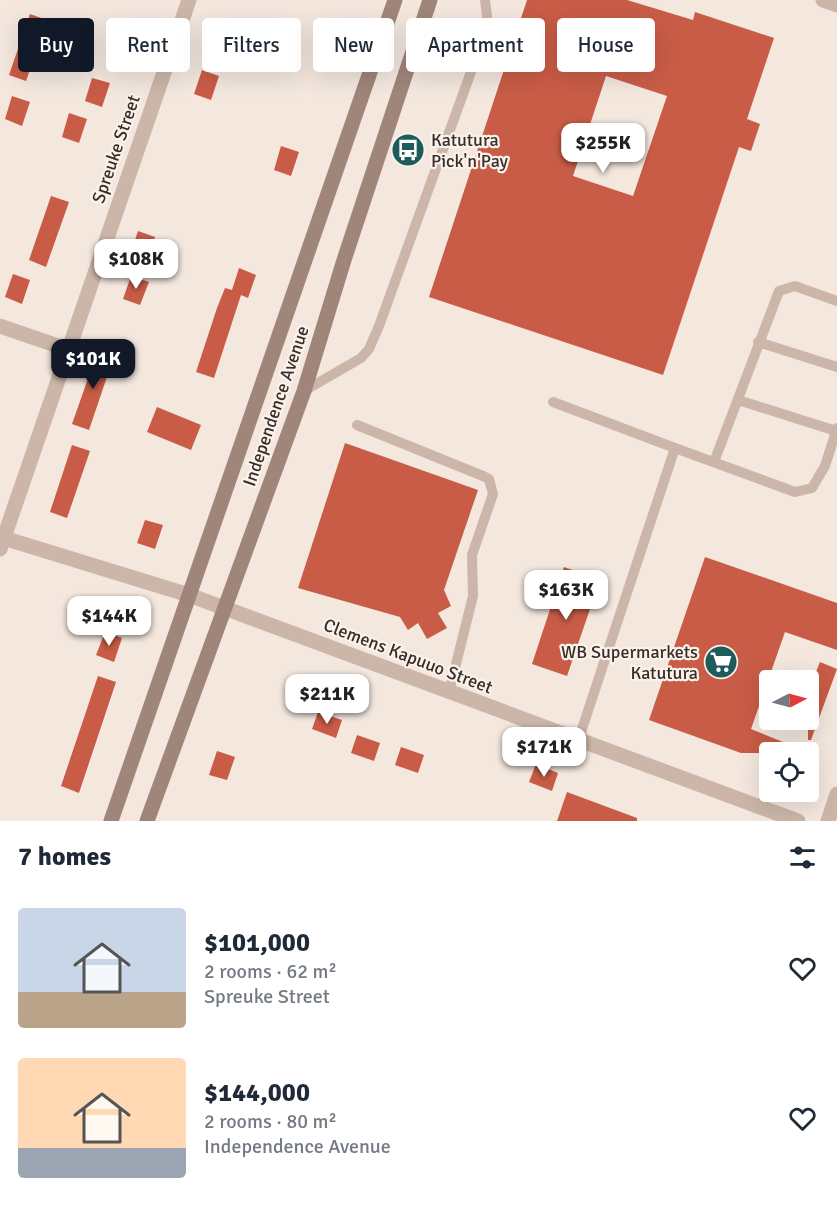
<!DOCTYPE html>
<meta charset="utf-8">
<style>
:root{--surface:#fff;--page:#f6f6f7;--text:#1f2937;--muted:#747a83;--accent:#111827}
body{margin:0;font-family:Signika,sans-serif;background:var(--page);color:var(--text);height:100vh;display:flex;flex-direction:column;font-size:22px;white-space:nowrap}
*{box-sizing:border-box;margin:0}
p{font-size:20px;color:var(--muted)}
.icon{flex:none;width:33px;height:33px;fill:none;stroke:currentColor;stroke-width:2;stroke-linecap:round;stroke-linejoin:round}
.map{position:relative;height:821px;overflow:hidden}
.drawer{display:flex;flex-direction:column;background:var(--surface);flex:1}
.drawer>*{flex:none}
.banner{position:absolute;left:18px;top:18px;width:801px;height:54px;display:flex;gap:12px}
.needle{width:39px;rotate:84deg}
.fabs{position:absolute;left:759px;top:670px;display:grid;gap:12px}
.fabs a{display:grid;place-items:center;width:60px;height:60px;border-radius:6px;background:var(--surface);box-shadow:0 6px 24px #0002;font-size:30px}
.price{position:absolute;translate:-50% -51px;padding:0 14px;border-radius:12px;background:#fff;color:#222;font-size:20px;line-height:39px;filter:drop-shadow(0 2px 3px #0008)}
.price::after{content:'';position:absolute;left:50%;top:36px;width:18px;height:14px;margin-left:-9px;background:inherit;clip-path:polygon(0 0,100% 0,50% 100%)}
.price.on{background:var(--accent);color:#fff}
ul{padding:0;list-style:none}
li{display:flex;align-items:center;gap:18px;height:150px;padding:0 18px}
li span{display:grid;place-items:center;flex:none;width:168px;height:120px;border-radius:6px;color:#555}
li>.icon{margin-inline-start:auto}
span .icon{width:72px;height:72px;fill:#fffc;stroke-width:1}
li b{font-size:26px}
h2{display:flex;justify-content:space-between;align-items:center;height:72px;padding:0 18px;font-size:26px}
.chip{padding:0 21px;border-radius:6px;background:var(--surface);box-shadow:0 6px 24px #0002;font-size:21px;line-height:54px}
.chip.on{background:var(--accent);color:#fff}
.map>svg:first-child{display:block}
.building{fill:#c95c46;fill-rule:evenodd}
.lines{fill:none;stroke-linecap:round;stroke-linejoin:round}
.service{stroke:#ccb6a9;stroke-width:10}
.minor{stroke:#ccb6a9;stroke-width:15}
.secondary{stroke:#a0857a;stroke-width:15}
.labels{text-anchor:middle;stroke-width:4.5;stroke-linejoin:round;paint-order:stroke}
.poi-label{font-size:18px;fill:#392d29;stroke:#faf2eb;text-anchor:start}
.street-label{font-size:18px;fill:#392d29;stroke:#faf2eb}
</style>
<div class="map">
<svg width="837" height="821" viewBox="0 0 837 821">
<rect width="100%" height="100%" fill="#f3e7de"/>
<path class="building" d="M527 0H627L693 20 695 12 774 38 747 119 760 124 751 151 739 147 663 375 429 297ZM606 76 667 96 633 196 573 176Z
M30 14 47 20 26 81 9 75Z
M217 28 235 33 227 57 209 51Z
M202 70 219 76 211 100 194 94Z
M92 78 110 83 102 107 85 101Z
M12 96 30 102 22 126 5 119Z
M69 113 87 119 79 143 62 137Z
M281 146 299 152 291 176 274 170Z
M51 196 69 202 46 267 29 260Z
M138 231 155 237 148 261 130 255Z
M239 268 256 275 248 298 241 295 214 378 196 372 217 308 225 288 232 290Z
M13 274 30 280 22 304 5 297Z
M131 276 149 282 140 305 123 299Z
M98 350 114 356 89 430 72 424Z
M157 407 201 425 191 450 147 432Z
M345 443 478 490 444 590 451 606 438 613 447 628 427 639 418 623 408 630 400 617 298 588Z
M72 445 90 451 67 518 50 512Z
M145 520 163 525 155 549 137 543Z
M705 557 837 603V650L785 632 751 729 810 753H741L649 720Z
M564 567 600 580 567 676 532 664Z
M105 632 122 638 114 662 96 655Z
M820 662 837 669 811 740H808V692Z
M98 676 116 682 79 793 61 786Z
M318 712 342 720 336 738 312 729Z
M357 735 380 743 374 761 351 753Z
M401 747 424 755 418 773 395 765Z
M217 751 235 757 227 780 209 775Z
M536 764 558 773 552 791 529 782Z
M567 792 637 818V821H557Z"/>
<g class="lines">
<path class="service" d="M758 342 837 367
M304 391 361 358 369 349 379 326 488 25 485 0
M738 400 836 431
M553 402 675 448
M357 425 483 476 489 479 493 494 472 555 473 596 449 692
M714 462 779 291 795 286 837 301
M578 741 675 448 795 492 812 488 825 466 837 428"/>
<path class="minor" d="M823 0 837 5
M0 326 67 349
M0 537 189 595 798 821
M0 549 189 0
M828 821 837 794"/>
<path class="secondary" d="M111 821 395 0
M147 821 304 391 344 260 430 0"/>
</g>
<defs>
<symbol id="bus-disc" viewBox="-11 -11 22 22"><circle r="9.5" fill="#1d5c5b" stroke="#faf2eb"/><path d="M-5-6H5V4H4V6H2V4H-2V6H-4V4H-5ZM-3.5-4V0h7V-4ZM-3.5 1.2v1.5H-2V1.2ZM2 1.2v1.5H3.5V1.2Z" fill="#fff"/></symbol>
<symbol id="supermarket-disc" viewBox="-11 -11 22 22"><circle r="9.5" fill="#1d5c5b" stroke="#faf2eb"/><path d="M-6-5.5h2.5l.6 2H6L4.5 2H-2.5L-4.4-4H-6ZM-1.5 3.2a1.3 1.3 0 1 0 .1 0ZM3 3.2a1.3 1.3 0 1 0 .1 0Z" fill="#fff"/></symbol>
</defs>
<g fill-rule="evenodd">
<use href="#bus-disc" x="389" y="131" width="38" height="38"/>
<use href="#supermarket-disc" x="702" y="643" width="38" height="38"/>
</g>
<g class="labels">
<g class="poi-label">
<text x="431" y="146">Katutura<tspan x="431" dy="21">Pick'n'Pay</tspan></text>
<text x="698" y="658" text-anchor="end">WB Supermarkets<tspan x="698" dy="21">Katutura</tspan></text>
</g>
<g class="street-label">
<text transform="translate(116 149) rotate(-71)" y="6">Spreuke Street</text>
<text transform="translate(276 406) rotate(-71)" y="6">Independence Avenue</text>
<text transform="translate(408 656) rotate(21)" y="6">Clemens Kapuuo Street</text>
</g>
</g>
</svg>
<div class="fabs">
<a><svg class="needle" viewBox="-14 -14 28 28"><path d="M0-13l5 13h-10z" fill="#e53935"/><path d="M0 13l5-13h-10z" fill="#747a83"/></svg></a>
<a><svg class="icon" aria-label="locate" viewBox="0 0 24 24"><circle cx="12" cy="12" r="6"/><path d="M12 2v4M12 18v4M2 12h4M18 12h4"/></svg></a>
</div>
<b class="price" style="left:603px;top:174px">$255K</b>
<b class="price" style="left:136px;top:290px">$108K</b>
<b class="price on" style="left:93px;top:390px">$101K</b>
<b class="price" style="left:566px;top:621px">$163K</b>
<b class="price" style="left:109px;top:647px">$144K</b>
<b class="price" style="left:327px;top:725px">$211K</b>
<b class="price" style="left:544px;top:778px">$171K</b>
<div class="banner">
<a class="chip on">Buy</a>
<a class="chip">Rent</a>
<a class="chip">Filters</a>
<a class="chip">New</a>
<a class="chip">Apartment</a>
<a class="chip">House</a>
</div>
</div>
<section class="drawer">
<h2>7 homes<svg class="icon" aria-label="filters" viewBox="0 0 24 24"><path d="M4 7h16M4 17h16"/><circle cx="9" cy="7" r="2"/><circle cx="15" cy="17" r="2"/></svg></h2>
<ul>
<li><span style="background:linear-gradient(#c9d6e8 70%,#b9a48a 0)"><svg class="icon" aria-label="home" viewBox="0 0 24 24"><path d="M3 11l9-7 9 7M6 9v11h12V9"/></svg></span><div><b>$101,000</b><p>2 rooms · 62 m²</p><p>Spreuke Street</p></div><svg class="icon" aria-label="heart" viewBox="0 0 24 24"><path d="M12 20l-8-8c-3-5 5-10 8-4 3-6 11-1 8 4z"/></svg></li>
<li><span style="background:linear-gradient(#ffd9b3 75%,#9aa5b1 0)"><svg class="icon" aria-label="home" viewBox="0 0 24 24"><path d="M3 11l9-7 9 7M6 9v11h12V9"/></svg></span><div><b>$144,000</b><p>2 rooms · 80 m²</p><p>Independence Avenue</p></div><svg class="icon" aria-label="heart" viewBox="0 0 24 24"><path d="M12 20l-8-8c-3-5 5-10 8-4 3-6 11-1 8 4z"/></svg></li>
</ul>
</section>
